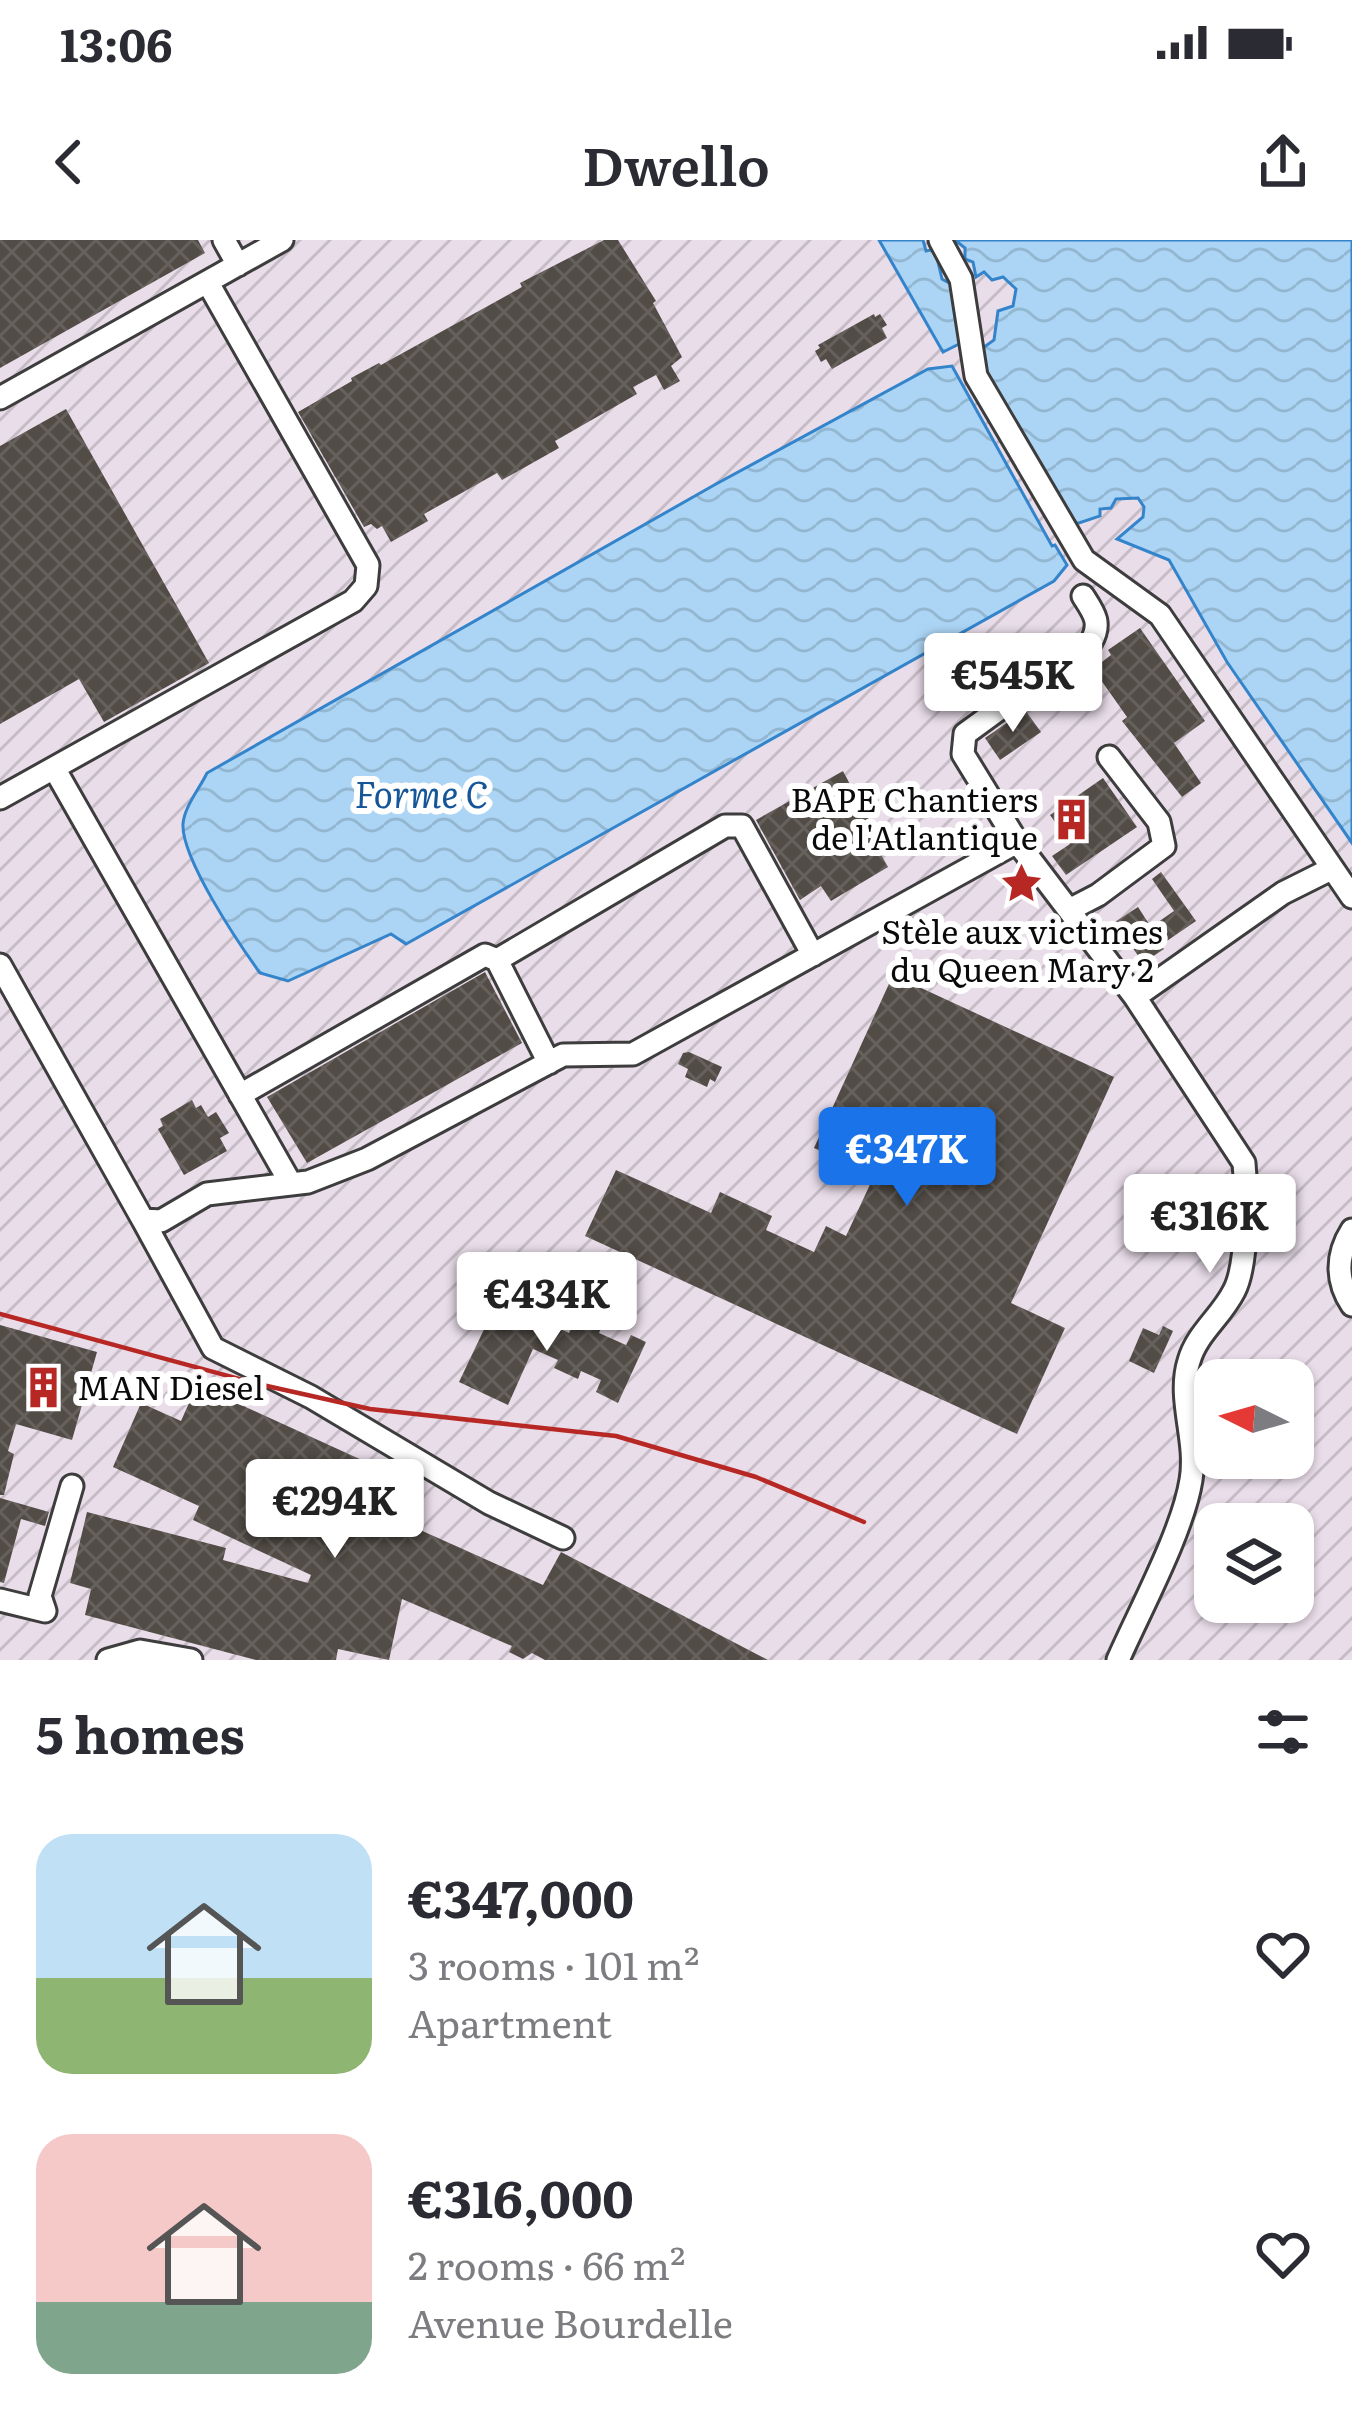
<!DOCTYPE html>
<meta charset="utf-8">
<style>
:root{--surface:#fff;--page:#f2f2f3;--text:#2b2b33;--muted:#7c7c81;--accent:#1a73e8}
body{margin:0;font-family:Literata,serif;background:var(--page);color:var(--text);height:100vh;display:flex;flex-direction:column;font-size:45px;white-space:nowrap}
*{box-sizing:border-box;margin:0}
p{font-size:39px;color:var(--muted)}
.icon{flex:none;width:66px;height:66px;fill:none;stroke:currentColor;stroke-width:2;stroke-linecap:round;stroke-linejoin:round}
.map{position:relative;height:1420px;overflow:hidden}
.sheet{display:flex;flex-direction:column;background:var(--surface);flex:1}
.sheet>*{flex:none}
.needle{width:78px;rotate:275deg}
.buttons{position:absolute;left:1194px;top:1119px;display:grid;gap:24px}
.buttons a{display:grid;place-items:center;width:120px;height:120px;border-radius:24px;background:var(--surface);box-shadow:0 3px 9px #0004;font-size:60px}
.price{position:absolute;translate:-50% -102px;padding:0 27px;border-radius:12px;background:#fff;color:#222;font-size:39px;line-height:78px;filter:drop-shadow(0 3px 6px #0008)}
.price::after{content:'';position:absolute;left:50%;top:72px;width:36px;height:27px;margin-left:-18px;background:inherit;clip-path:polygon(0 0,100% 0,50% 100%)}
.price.on{background:var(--accent);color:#fff}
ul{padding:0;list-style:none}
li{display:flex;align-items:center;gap:36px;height:300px;padding:0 36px}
li span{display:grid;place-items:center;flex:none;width:336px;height:240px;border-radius:36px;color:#555}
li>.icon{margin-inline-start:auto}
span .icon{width:144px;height:144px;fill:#fffc;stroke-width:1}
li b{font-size:51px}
h2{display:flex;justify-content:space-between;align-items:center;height:144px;padding:0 36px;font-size:51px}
.status{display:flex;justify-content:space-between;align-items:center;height:84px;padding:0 60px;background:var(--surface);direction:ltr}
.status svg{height:33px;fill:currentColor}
header{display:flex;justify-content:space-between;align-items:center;height:156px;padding:0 36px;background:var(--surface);font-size:54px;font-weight:600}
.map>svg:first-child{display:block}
.industrial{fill:url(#industrial-furrows);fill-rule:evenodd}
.water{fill:url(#water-waves);stroke:#3484cb;stroke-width:3}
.building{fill:url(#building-cross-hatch)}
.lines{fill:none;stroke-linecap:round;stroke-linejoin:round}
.minor-casing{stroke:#3d3d3d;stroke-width:27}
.minor{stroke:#fff;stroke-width:21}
.rail{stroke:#b72825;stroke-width:4.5}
.labels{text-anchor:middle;stroke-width:12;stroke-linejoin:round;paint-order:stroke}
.poi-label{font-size:33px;fill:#0a0a0a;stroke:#fff;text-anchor:end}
.water-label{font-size:36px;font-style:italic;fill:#165698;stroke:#fff}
</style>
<div class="status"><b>13:06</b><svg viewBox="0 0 49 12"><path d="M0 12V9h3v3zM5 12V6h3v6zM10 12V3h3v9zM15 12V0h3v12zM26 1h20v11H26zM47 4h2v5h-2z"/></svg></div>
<header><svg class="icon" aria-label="back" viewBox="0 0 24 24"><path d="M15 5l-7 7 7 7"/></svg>Dwello<svg class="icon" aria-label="share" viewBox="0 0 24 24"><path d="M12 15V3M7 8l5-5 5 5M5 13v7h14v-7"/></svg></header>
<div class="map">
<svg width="1352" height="1420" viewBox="0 0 1352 1420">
<defs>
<pattern id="industrial-furrows" width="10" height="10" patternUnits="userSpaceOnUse" patternTransform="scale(3)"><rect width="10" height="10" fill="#e9dde9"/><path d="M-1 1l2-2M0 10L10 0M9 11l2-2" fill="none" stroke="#c6bcc6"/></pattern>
<pattern id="water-waves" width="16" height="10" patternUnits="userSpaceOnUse" patternTransform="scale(3)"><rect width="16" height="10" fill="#acd5f5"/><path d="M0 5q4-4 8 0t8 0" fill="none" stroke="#93b6d1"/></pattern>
<pattern id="building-cross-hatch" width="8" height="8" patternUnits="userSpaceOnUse" patternTransform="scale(3)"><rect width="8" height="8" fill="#524c46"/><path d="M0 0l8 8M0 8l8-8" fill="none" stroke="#66615c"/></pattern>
</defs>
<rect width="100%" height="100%" fill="#fffce6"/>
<path class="industrial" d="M0 0H955L965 8 979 33 1012 42 1017 57 1013 66 1006 71 994 100 985 108 1074 285 1099 276 1100 269 1111 267 1116 259 1137 258 1144 267 1143 277 1117 299 1169 320 1227 423 1352 603V1420H0ZM1215 1140H1293V1218H1215ZM1215 1284H1293V1362H1215Z"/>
<path class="water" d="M879 0H923L926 11 935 9 942 39 951 44 961 103 943 112Z
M955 0H1352V603L1227 422 1169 320 1117 299 1143 277 1144 267 1138 258 1116 259 1111 268 1100 269V276L1073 285 976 113 994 100 998 71 1013 66 1016 49 1003 37 992 40 984 32 976 37 973 22 965 19V8Z
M952 126 1052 306 1055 305 1067 325 1054 341 406 704 391 694 288 741 260 733C239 704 181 618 183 584 184 567 200 548 207 533L716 244 928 129Z"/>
<path class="building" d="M0 0H198L205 13 0 128Z
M604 0H618L656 61 653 63 682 117 671 126 680 141 664 150 656 135 633 147 637 154 555 201 559 208 502 240 497 233 467 250 424 274 428 281 391 302 382 286 377 289 371 284 364 287 298 172 352 141 351 138 379 123 381 125 522 47 520 43Z
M874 74 875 77 880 74 887 85 882 88 887 98 832 129 826 119 821 122 815 111 820 108 818 105Z
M66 169 209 423 104 482 79 439 0 484V206Z
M1140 388 1205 481 1174 503 1201 543 1182 557 1122 481 1127 477 1096 433 1098 425 1111 415 1108 410Z
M1025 470 1041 492 1000 520 985 498Z
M843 531 884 608 879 611 888 627 831 661 821 646 800 660 756 580Z
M1103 538 1137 587 1066 635 1052 616 1070 604 1050 575Z
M1161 632 1196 681 1161 705 1164 709 1143 723 1115 682 1138 667 1151 687 1174 671 1152 639Z
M485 732 522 803 307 923 267 857Z
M893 735 1114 837 1011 1063 1065 1088 1017 1194 585 996 616 930 711 973 720 952 772 976 766 990 814 1012 826 986 846 996 874 936 814 908Z
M689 812 722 827 715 842 710 839 707 847 685 837 688 829 678 824 683 813Z
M192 860 196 868 201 865 208 877 216 872 229 893 220 898 227 911 184 935 158 889 163 886 160 879Z
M498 1060 569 1093 578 1075 602 1086 599 1093 626 1105 631 1095 646 1102 618 1163 596 1152 601 1140 581 1131 578 1139 554 1128 558 1120 533 1109 508 1165 459 1142Z
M0 1085 97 1112 72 1200 16 1184 8 1211 14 1214 4 1255H0Z
M1163 1086 1173 1091 1154 1133 1129 1121 1143 1088 1159 1095Z
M141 1163 181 1181 189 1163 239 1164 377 1227 360 1263 543 1345 561 1312 768 1420H545L532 1413 523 1419 509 1412 512 1406 402 1359 389 1420 338 1409 336 1420H256L85 1375 91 1349 70 1343 87 1272 226 1308 223 1320 308 1343 311 1335 193 1280 199 1266 113 1227Z
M0 1258 49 1272 45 1286 21 1279 4 1343 0 1342Z"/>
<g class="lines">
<defs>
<path id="minor" d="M224 0 238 25
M940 0 961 39 976 136 1084 320 1160 375 1352 657
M0 158 282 0
M54 528 291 944
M0 558 353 361 366 346 368 325 208 43
M1017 602 963 514 965 494 1091 402C1102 383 1094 373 1083 356
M1071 669 1098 655 1164 606 1159 582 1109 517
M497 720 725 586H742L813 715
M0 725 143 980 161 981 207 954 308 942 367 919 563 815 633 814 1017 602 1135 757 1244 923C1247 953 1248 1025 1234 1051 1221 1077 1197 1093 1189 1121 1177 1159 1198 1200 1191 1240 1183 1291 1140 1370 1118 1420
M1135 757 1283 653 1331 629
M240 855 485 715 497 720 549 823
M143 980 213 1108 311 1157 489 1263 563 1298
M1352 990C1336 1015 1336 1041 1352 1065
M0 1360 45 1371
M45 1371 40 1356 72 1246
M108 1420 140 1411 191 1420"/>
</defs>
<use href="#minor" class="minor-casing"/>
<use href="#minor" class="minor"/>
<path class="rail" d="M0 1074 258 1144 370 1169 616 1196 756 1237 864 1282"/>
</g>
<defs>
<symbol id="building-bare" viewBox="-9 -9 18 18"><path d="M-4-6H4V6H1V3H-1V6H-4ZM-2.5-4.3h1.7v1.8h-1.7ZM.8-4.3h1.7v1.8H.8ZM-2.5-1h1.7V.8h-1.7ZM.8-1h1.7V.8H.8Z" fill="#b72825" stroke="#fff" stroke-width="2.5" paint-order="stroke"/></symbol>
<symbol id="sight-bare" viewBox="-9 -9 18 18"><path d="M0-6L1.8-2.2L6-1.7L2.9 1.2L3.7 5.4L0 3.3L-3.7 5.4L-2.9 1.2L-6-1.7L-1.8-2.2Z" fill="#b72825" stroke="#fff" stroke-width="2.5" paint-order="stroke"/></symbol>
</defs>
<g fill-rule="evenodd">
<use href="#building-bare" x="1042" y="550" width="59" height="59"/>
<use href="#sight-bare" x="992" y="614" width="59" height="59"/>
<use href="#building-bare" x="14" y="1118" width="59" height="59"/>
</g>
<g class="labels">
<g class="poi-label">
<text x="1038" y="572">BAPE Chantiers<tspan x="1038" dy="38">de l'Atlantique</tspan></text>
<text x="1022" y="704" text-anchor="middle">Stèle aux victimes<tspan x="1022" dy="38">du Queen Mary 2</tspan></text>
<text x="77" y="1160" text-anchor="start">MAN Diesel</text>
</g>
<g class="water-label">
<text x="421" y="568">Forme C</text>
</g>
</g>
</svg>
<div class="buttons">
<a><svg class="needle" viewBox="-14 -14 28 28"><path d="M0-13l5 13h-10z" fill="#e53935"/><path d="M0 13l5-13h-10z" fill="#7c7c81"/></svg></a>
<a><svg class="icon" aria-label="layers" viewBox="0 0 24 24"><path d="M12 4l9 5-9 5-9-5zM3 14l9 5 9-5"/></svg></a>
</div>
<b class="price" style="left:1013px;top:495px">€545K</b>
<b class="price on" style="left:907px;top:969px">€347K</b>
<b class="price" style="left:1210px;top:1036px">€316K</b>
<b class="price" style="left:547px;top:1114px">€434K</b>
<b class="price" style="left:335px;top:1321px">€294K</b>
</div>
<section class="sheet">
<h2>5 homes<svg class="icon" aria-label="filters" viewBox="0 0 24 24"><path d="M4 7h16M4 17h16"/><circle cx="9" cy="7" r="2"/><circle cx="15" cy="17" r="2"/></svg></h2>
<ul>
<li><span style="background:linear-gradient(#bfe0f5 60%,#8fb573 0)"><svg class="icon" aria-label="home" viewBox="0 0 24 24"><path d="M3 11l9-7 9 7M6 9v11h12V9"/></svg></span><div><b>€347,000</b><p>3 rooms · 101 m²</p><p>Apartment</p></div><svg class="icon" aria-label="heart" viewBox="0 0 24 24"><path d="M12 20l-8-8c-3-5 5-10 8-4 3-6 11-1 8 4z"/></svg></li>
<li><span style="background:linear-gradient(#f6c9c9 70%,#7fa58c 0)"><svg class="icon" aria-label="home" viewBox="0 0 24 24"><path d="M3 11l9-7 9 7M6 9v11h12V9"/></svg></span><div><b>€316,000</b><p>2 rooms · 66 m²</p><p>Avenue Bourdelle</p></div><svg class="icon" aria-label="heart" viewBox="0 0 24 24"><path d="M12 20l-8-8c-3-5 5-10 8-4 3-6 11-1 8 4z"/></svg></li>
</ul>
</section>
